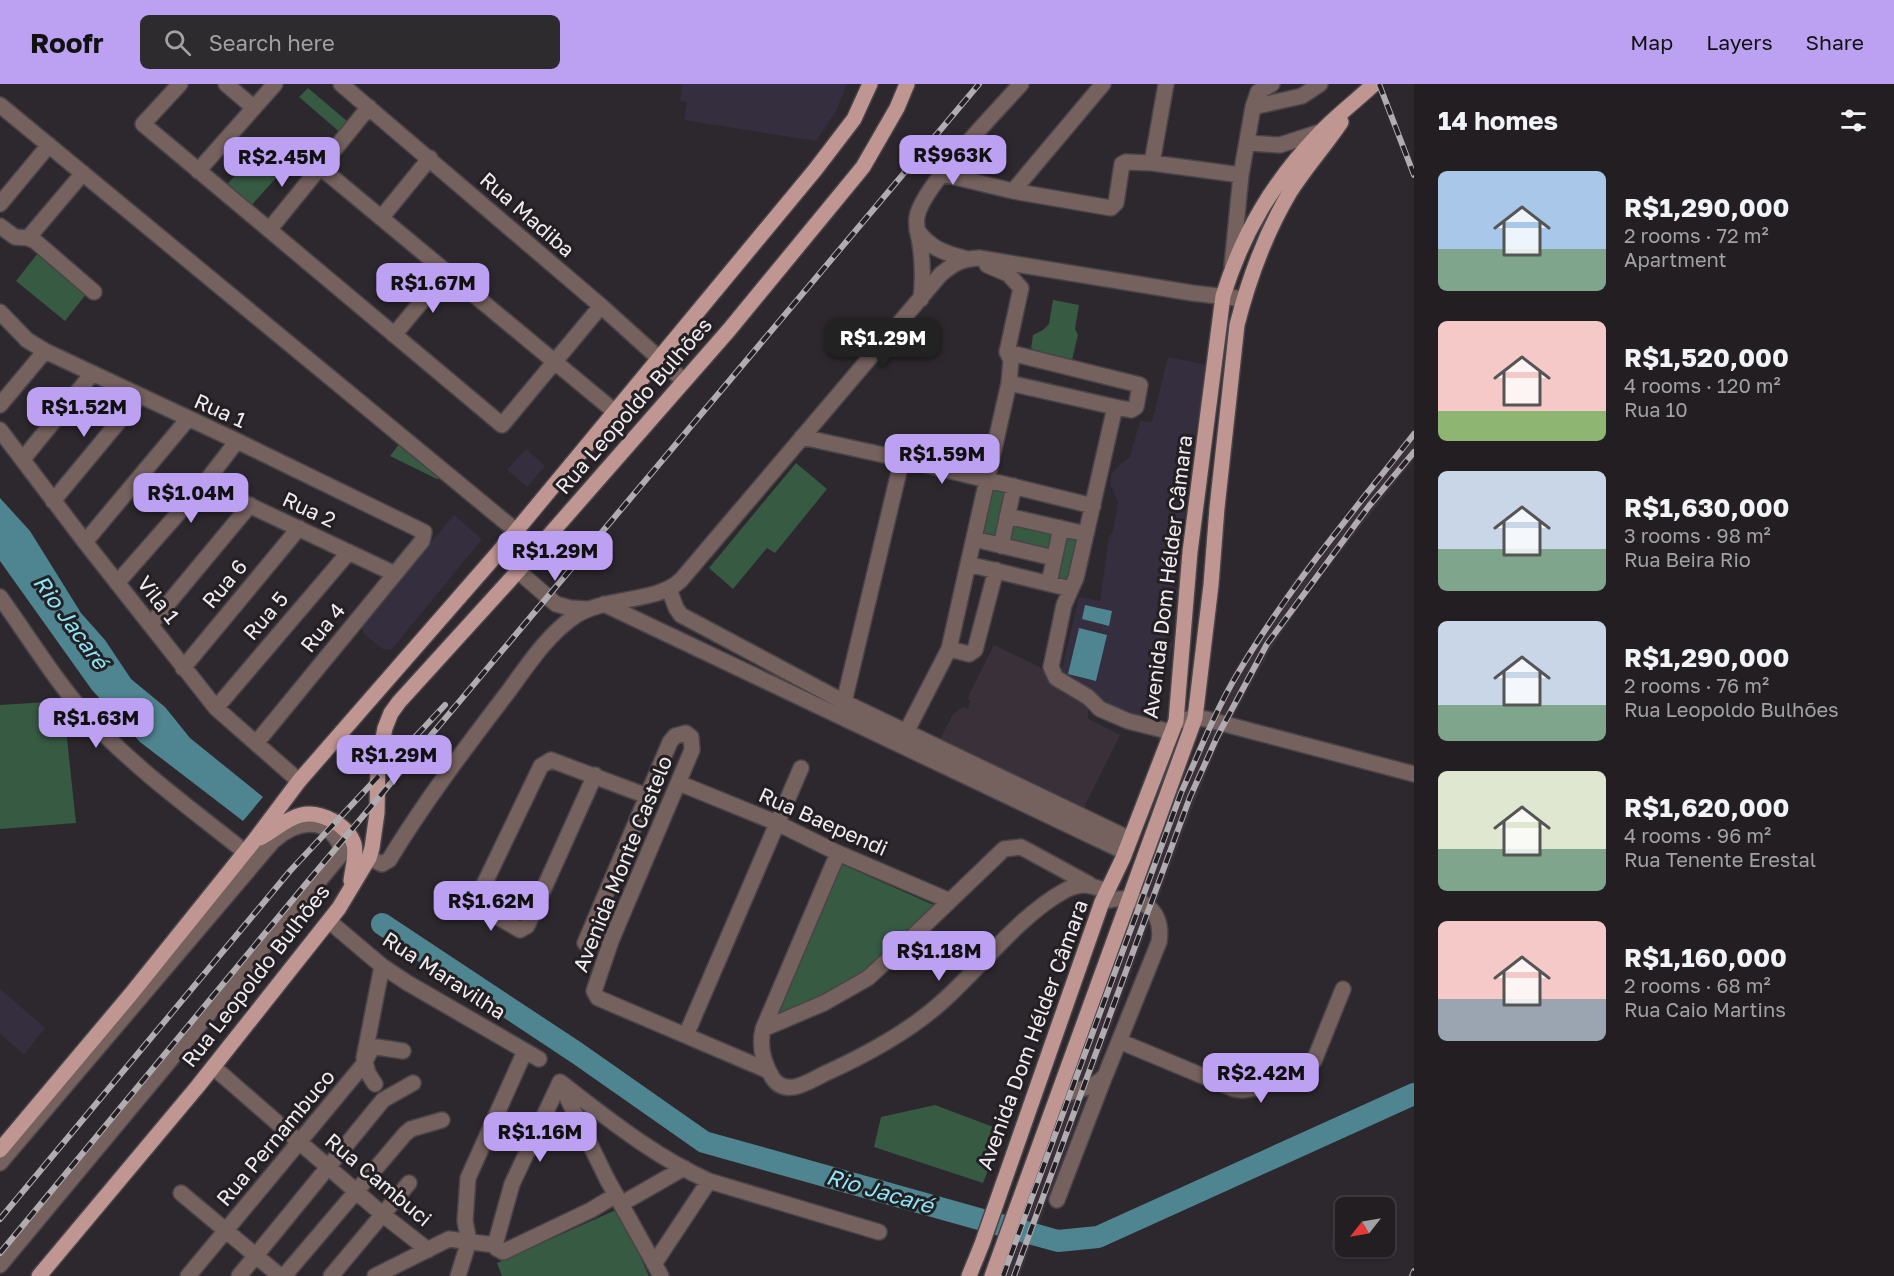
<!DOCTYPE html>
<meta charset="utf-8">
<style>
:root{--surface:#221e22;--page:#2e2b2f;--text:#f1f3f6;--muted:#a2a2a5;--line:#3f3c40;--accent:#bca0f2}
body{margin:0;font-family:"Golos Text",sans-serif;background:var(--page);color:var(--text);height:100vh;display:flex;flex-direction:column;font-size:22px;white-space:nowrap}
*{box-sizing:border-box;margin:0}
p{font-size:20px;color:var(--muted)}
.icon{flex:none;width:33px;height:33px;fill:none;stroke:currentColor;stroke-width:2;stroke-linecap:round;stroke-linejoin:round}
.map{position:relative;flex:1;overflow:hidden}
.side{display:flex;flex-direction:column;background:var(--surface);width:480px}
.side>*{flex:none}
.needle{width:39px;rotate:239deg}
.fabs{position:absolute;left:1335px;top:1113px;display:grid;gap:12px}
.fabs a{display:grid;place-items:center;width:60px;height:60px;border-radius:9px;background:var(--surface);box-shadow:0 2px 4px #0004,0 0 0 2px var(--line);font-size:30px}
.price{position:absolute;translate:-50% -51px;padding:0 14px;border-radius:12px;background:var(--accent);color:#111;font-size:20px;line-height:39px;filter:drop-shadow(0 2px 3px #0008)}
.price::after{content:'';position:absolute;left:50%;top:36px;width:18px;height:14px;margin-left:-9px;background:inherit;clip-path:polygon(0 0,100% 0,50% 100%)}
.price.selected{background:#222;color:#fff}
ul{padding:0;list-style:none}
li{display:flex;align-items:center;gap:18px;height:150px;padding:0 24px}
li span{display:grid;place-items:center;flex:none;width:168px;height:120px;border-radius:9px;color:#555}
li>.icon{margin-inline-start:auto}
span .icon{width:72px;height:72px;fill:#fffc;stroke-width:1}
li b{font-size:26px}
h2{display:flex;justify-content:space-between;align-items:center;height:72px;padding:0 24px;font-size:26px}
header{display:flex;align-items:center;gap:36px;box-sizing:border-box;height:84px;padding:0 30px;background:var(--accent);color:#111}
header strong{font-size:28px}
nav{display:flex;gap:33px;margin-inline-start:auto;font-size:21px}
.search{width:420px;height:54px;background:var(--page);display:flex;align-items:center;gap:15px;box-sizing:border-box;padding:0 21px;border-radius:9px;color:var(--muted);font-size:22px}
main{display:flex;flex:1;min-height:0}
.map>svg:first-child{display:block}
.built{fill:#393039}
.education{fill:#352e3e}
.green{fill:#375a42}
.water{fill:#4f8590}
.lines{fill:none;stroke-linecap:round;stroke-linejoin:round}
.river{stroke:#4f8590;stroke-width:22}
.minor-casing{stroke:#484448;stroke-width:18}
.major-casing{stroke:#484448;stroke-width:18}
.minor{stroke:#75615e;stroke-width:15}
.major{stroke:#c09692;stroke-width:15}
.rail-casing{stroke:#b0acb0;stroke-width:6}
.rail{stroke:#231f23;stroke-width:4;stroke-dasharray:11;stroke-linecap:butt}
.labels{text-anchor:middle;stroke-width:6;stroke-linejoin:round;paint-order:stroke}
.street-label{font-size:21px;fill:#f0edf0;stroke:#231f23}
.water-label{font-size:22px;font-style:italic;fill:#8de7f9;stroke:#231f23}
</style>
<header>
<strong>Roofr</strong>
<div class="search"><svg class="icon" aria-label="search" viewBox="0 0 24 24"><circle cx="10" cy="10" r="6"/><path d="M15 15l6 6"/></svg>Search here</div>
<nav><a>Map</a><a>Layers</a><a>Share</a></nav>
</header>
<main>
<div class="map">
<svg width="1414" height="1192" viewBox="0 0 1414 1192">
<rect width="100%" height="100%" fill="#2d282d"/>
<path class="built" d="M1414 344V375L1310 507 1271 565 1220 657 1193 722 1158 815 1020 1192H998L1138 806 1176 709 1204 646 1233 588 1295 495Z
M994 561 1040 583 1053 600 1088 619V635L1120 651 1083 725 940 655 953 630 963 623 968 625 970 616 967 615Z"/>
<path class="education" d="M682 0H847L836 27 816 57 684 36 687 18 680 17Z
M1168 273 1207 281 1186 405 1184 442 1172 502 1178 505 1165 555 1173 559 1153 640 1100 621 1098 612 1060 593 1079 513 1100 517 1109 453 1113 448 1118 418 1110 400 1111 391 1117 383 1130 373 1140 337 1152 338Z
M526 365 545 382 527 403 507 386Z
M454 431 482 455 392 565 384 566 363 549 362 541Z
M0 905 45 944 24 971 0 950Z
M1335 1129 1345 1130 1346 1162 1382 1163 1381 1172 1331 1165Z"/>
<path class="green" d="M308 4 348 38 342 50 299 13Z
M260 63 285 84 248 125 224 104Z
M38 169 87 209 65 237 16 197Z
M1053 216 1079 221 1075 245 1078 251 1072 276 1036 267 1031 264 1033 251 1043 246 1049 240Z
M399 360 442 393 437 395 390 372Z
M796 379 827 405 775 469 767 464 733 505 709 484Z
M995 403 1009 406 996 459 980 454 991 407Z
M1010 437 1055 447 1051 468 1005 459Z
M1063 447 1080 450 1071 492 1066 497 1053 495Z
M63 617 76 739 0 745V621Z
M839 779 938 823 853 899 783 930 779 929 778 926Z
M935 1021 1004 1047 983 1099 874 1063 881 1033Z
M618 1125 649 1192H502L497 1179Z"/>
<path class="water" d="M0 414 30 447 81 529 105 556 131 595 165 623 190 654 263 713 243 737 140 658 92 606 0 477Z
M1085 521 1112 527 1109 542 1082 535Z
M1079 544 1107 551 1096 597 1068 590Z"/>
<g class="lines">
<path class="river" d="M382 840 577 969 704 1058 1058 1157 1098 1153 1414 1010"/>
<defs>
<path id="minor" d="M180 0 143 40 502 341 601 222
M226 0 254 24
M341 0 601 222 683 296
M1166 0 1152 79 1241 91
M0 21 515 446
M1253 23 1302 12 1320 0
M1247 59 1280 61 1320 48
M320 83 614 327
M198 87 275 0
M83 89 28 154 35 157 94 208
M942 90 1013 107 1111 124 1116 119 1122 80 1126 78 1152 79
M1013 107 1103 0
M0 120 49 61
M381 134 430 74
M0 142 15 153 28 154
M269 146 369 23
M917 146C930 164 944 169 964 174
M987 181 1008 190 1021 204 1007 268
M1232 182 1241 91 1253 23 1258 8 1272 0
M921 215C923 196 923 179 920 160 919 151 915 143 917 133 921 104 998 26 1021 0
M0 228 27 256 45 267 237 357 424 448 422 457 257 658
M394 251 446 188
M1009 299 1115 323 1076 494 1071 505 968 480Z
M1009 299 1011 276 1007 268 1140 301 1136 323 1131 326 1115 323
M0 321 45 267
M0 346 85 458 216 624 299 697
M802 353 902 375 844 618
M23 375 92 290
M902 375 1093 422
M204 400 395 490
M53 417 140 312
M1007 432 1086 450
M974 455 1054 474
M85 458 188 335
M1001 462 1014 402
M518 487 556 520 570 524 587 525
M117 499 204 400 237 357
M1049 499 1061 444
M669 505 676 524 681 531 844 618 1130 755
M1071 505 1064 521 1051 583 1056 594 1088 613 1100 625 1128 637 1171 648
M0 513C31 556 59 603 95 641 140 688 194 727 245 768
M604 520 1125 768
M151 540 250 421
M949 565 969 570 975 566 996 486
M183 584 299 444
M216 624 349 468
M1176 637 1195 634 1206 635 1414 690
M901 658 949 565 968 480
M595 691 527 842 520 846 479 822 477 815 541 682 551 676 647 712
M679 699 777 739 838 769 950 817
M838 769 763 945C759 962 763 978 772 993 785 1014 808 998 824 990 866 971 909 948 943 917 982 882 1019 832 1064 807 1080 798 1091 801 1107 807
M369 774 382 780 389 776C425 717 466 663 508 608 527 582 547 551 575 532 606 512 657 519 681 496L941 190C955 179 961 175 979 174L1192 209 1244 215
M330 838 382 882 406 898 539 975
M585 859 670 658 675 652 686 649 691 653 692 666 611 857 594 907 598 914 769 987
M763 945 824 919 868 894 907 858 1004 765 1021 763 1089 800
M686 951 801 684
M1119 957 1234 1005 1242 1006 1257 1004 1314 977 1343 905
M219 988 382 1130 428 1166
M560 998C607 1034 655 1073 709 1097L879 1148
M560 998 512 1100 495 1161 496 1164 503 1168 591 1126 616 1111
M375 1000 368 989 364 974 382 882
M561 1001 607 1095 661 1192
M1058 1014C1073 1004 1092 1007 1105 992L1159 858C1165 821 1134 808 1102 818
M0 1079 273 757C298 735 330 731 343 768L0 1181
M181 1109 280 1192
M1057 1116 1104 994
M621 1120 684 1084
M654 1180 709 1097
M188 1192 363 981 372 964 377 963 403 967
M239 1192 383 1016 413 999
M284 1192 405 1050 411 1045 442 1036
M331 1192 409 1099
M375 1192 449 1155 495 1161
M458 1192 469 1157 465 1137 468 1094 525 967"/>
<path id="major" d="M260 754C273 747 287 734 301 731 320 726 348 741 354 760 357 771 352 786 351 797
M0 1066 131 910 254 757 299 697 497 470 815 86 854 35 870 0
M39 1192 198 1002 339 824 369 774 372 764 377 729 378 680 385 644 391 629 399 618 518 487 729 246 840 111 863 83 897 24 907 0
M969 1192 982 1160 1102 818 1123 774 1176 637 1190 468 1223 212C1243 148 1273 98 1319 50 1336 32 1356 17 1374 0
M992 1192 1195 634 1211 501 1217 424 1237 241C1249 194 1265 150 1290 108 1305 84 1325 62 1341 38"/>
</defs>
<use href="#minor" class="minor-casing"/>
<use href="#major" class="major-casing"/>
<use href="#minor" class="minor"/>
<use href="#major" class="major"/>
<defs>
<path id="rail" d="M1379 0 1414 91
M0 1135 290 787 445 621
M0 1169 305 801 979 0
M1003 1192 1181 709C1199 669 1215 627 1238 589 1288 504 1353 428 1414 350
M1014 1192 1190 713 1217 653 1267 560 1369 422 1414 368
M1412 1192 1414 1187"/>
</defs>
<use href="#rail" class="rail-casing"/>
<use href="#rail" class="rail"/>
</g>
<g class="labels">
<g class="street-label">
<text transform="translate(527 131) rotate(41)" y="7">Rua Madiba</text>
<text transform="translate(634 322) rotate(-49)" y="7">Rua Leopoldo Bulhões</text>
<text transform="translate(220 327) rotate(24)" y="7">Rua 1</text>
<text transform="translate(309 426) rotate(25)" y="7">Rua 2</text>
<text transform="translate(1168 493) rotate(-83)" y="7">Avenida Dom Hélder Câmara</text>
<text transform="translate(225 500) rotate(-50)" y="7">Rua 6</text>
<text transform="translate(158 516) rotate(52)" y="7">Vila 1</text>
<text transform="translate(266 532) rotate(-49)" y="7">Rua 5</text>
<text transform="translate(323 544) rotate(-51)" y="7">Rua 4</text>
<text transform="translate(823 738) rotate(24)" y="7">Rua Baependi</text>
<text transform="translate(623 780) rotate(-68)" y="7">Avenida Monte Castelo</text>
<text transform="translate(256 892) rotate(-52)" y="7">Rua Leopoldo Bulhões</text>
<text transform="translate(444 892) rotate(33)" y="7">Rua Maravilha</text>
<text transform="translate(1033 951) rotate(-70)" y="7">Avenida Dom Hélder Câmara</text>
<text transform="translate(276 1054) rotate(-50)" y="7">Rua Pernambuco</text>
<text transform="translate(378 1096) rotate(40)" y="7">Rua Cambuci</text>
</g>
<g class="water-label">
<text transform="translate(71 538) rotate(54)" y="8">Rio Jacaré</text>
<text transform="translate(880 1107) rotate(16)" y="8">Rio Jacaré</text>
</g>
</g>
</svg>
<div class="fabs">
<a><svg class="needle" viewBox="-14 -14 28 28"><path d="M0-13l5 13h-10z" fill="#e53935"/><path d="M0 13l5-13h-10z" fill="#a2a2a5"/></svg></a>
</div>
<b class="price" style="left:953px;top:102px">R$963K</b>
<b class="price" style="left:282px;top:104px">R$2.45M</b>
<b class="price" style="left:433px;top:230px">R$1.67M</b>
<b class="price selected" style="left:883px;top:285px">R$1.29M</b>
<b class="price" style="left:84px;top:354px">R$1.52M</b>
<b class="price" style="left:942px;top:401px">R$1.59M</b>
<b class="price" style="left:191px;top:440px">R$1.04M</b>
<b class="price" style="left:555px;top:498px">R$1.29M</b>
<b class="price" style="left:96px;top:665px">R$1.63M</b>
<b class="price" style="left:394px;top:702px">R$1.29M</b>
<b class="price" style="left:491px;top:848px">R$1.62M</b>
<b class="price" style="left:939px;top:898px">R$1.18M</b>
<b class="price" style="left:1261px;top:1020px">R$2.42M</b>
<b class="price" style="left:540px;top:1079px">R$1.16M</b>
</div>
<section class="side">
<h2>14 homes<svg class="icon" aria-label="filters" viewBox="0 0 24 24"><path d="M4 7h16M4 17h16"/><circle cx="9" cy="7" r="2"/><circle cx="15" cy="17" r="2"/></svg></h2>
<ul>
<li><span style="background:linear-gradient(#a9c7e8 65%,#7fa58c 0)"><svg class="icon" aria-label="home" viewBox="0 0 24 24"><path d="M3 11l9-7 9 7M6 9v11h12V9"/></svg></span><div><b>R$1,290,000</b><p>2 rooms · 72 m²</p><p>Apartment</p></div></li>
<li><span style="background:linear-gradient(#f6c9c9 75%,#8fb573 0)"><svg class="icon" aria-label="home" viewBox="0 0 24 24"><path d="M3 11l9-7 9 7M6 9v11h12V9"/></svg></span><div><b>R$1,520,000</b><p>4 rooms · 120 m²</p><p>Rua 10</p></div></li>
<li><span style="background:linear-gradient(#c9d6e8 65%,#7fa58c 0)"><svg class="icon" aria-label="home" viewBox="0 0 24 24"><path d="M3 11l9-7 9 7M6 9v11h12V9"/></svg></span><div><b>R$1,630,000</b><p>3 rooms · 98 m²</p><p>Rua Beira Rio</p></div></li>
<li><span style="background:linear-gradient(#c9d6e8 70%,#7fa58c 0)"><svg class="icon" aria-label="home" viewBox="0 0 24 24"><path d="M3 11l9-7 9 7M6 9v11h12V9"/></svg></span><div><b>R$1,290,000</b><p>2 rooms · 76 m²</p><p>Rua Leopoldo Bulhões</p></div></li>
<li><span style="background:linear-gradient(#dfe7d0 65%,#7fa58c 0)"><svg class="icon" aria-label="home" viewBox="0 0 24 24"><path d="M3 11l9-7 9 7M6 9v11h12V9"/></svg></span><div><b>R$1,620,000</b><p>4 rooms · 96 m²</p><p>Rua Tenente Erestal</p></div></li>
<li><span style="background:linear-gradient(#f6c9c9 65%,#9aa5b1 0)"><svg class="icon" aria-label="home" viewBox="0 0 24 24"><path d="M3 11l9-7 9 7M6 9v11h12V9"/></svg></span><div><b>R$1,160,000</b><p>2 rooms · 68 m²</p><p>Rua Caio Martins</p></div></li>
</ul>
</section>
</main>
